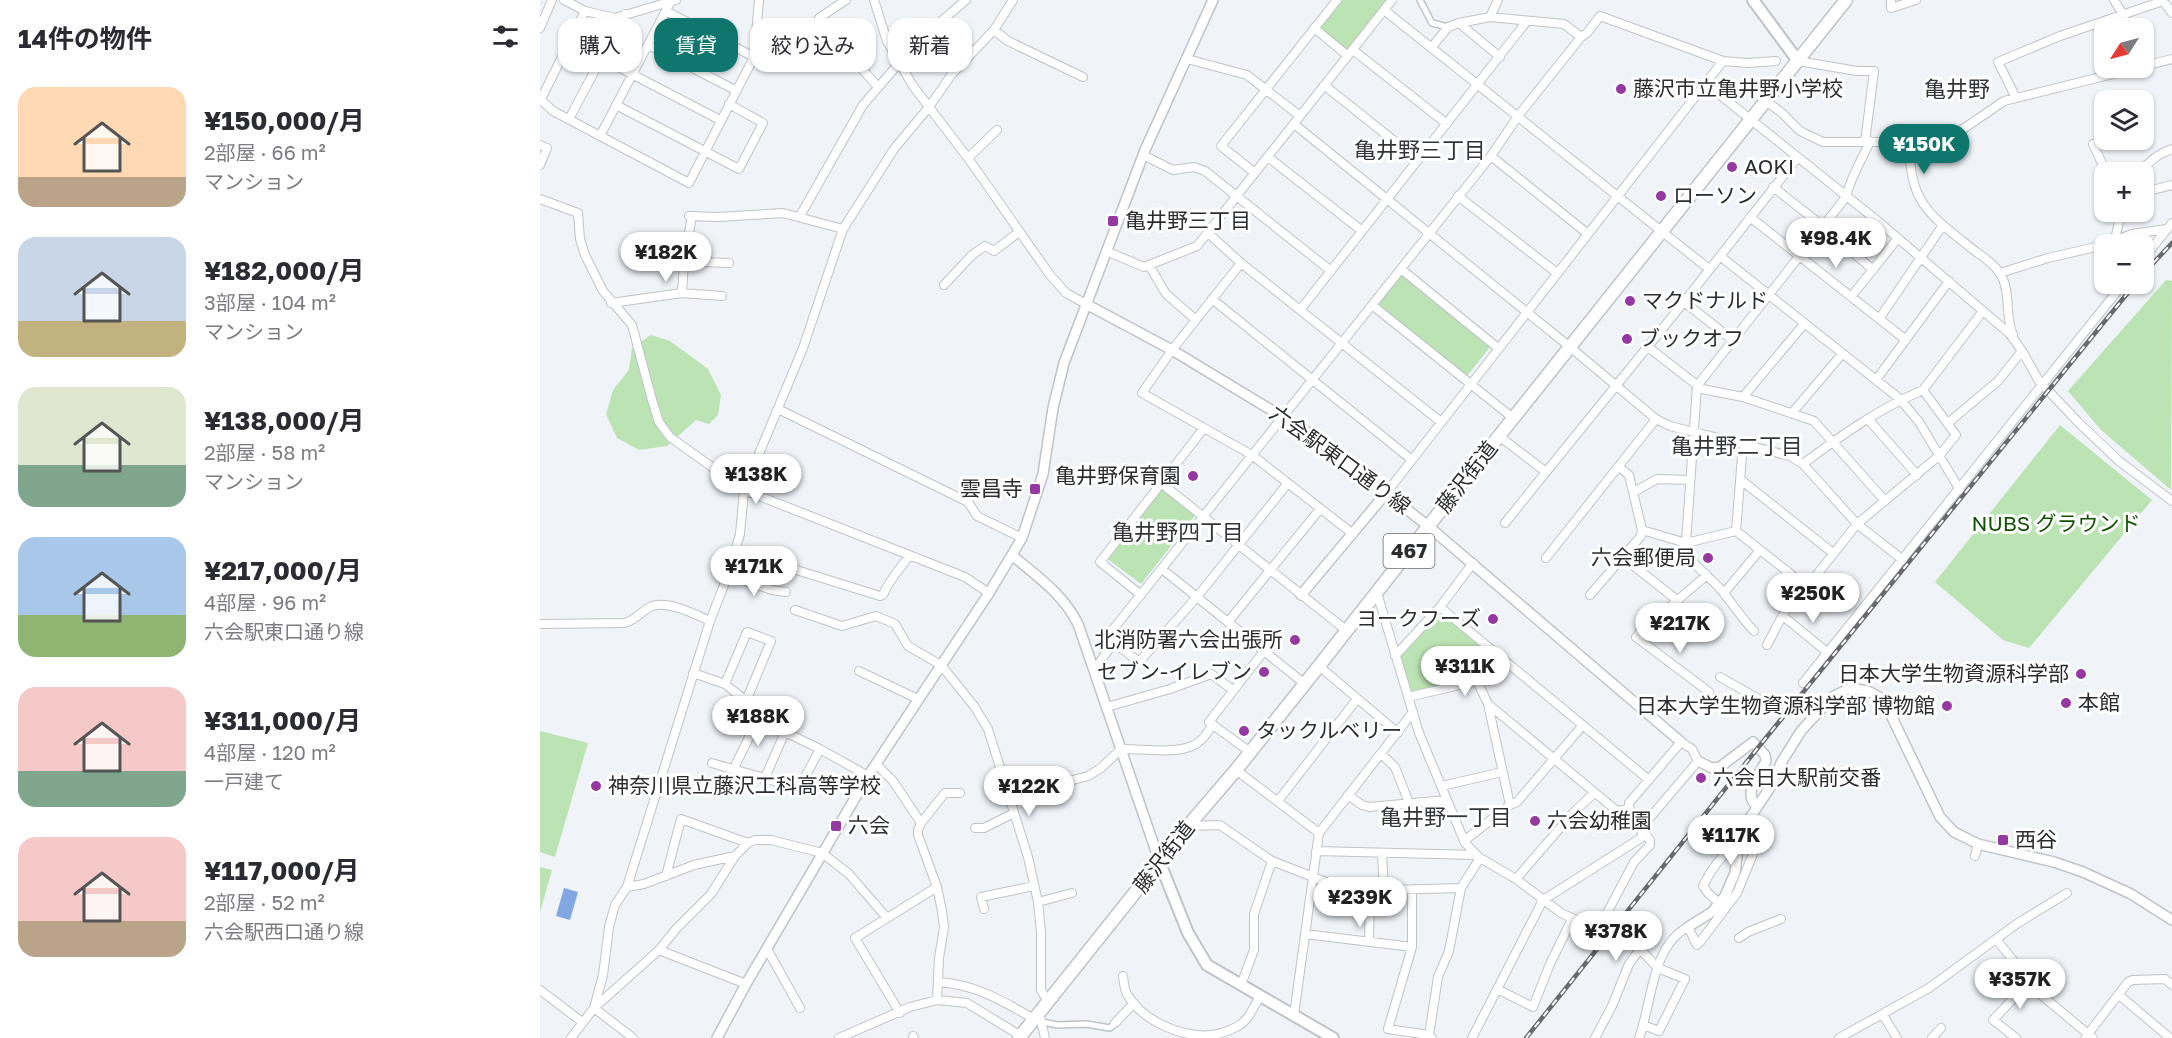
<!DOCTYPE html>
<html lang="ja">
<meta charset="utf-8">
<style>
:root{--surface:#fff;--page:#f2f2f3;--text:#2b2b33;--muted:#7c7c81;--accent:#0f766e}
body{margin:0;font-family:"Golos Text","Noto Sans JP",sans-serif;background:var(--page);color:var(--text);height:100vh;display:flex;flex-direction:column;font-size:22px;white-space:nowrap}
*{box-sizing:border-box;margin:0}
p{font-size:20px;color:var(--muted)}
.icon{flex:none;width:33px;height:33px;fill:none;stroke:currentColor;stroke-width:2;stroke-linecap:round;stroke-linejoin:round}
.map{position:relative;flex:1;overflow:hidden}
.panel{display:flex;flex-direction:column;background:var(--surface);width:540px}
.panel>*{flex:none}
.guide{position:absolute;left:18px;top:18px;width:570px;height:54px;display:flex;gap:12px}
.needle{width:39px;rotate:234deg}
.fabs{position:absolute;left:1554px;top:18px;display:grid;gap:12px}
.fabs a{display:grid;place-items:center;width:60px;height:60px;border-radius:12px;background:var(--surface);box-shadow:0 2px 4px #0004;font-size:30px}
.price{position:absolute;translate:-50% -51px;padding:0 14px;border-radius:21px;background:#fff;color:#222;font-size:20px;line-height:39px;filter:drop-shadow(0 2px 3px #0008)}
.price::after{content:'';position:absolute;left:50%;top:36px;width:18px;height:14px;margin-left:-9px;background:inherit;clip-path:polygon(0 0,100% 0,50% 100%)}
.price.on{background:var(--accent);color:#fff}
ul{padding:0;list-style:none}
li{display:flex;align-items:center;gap:18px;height:150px;padding:0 18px}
li span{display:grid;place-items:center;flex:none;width:168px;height:120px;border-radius:18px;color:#555}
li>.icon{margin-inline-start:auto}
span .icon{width:72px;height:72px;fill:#fffc;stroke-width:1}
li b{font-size:26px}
h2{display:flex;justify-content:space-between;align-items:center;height:72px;padding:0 18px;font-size:26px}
.tag{padding:0 21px;border-radius:18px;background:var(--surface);box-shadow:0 2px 4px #0004;font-size:21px;line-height:54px}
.tag.on{background:var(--accent);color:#fff}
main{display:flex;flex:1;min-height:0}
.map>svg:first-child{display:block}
.green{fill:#bce3b4}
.water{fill:#80a7e2}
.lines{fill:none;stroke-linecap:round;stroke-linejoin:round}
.pedestrian-casing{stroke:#bfc3c8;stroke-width:8}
.minor-casing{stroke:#bfc3c8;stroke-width:10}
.tertiary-casing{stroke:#bfc3c8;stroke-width:12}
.secondary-casing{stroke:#bfc3c8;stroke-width:14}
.trunk-casing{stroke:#bfc3c8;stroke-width:15}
.pedestrian{stroke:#fff;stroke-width:5}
.minor{stroke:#fff;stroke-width:8}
.tertiary{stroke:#fff;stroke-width:9}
.secondary{stroke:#fff;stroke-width:10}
.trunk{stroke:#fff;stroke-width:12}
.rail-casing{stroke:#68696c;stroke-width:4.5}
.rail{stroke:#fff;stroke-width:2;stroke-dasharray:7;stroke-linecap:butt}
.poi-dot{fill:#9538a1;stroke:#fff;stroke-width:2}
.labels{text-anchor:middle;stroke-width:6;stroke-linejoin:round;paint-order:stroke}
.shield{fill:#fff;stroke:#6b6b6d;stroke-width:1.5}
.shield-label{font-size:20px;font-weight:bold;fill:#2b2c2e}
.poi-label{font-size:21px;fill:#2b2c2e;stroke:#fff;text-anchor:start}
.street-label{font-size:21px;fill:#2b2c2e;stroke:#fff}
.park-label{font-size:21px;fill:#105300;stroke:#fff}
.neighbourhood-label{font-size:22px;fill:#33353a;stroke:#fff}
</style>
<main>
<section class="panel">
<h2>14件の物件<svg class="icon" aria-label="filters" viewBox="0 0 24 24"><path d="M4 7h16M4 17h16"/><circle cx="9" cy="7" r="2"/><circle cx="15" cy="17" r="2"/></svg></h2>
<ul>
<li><span style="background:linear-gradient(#ffd9b3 75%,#b9a48a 0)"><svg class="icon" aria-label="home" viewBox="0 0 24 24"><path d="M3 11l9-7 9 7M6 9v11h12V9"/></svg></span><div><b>¥150,000/月</b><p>2部屋 · 66 m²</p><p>マンション</p></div></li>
<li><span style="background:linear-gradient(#c9d6e8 70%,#c2b280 0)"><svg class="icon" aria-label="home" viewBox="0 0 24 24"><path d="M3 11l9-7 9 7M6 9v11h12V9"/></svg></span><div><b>¥182,000/月</b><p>3部屋 · 104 m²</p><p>マンション</p></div></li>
<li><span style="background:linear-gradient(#dfe7d0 65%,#7fa58c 0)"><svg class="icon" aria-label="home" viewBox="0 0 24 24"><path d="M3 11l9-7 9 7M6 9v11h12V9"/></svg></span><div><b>¥138,000/月</b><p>2部屋 · 58 m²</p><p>マンション</p></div></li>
<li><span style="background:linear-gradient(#a9c7e8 65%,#8fb573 0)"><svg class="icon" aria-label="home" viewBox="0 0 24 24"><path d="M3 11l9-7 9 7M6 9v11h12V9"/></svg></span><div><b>¥217,000/月</b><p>4部屋 · 96 m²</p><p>六会駅東口通り線</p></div></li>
<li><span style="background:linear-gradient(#f6c9c9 70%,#7fa58c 0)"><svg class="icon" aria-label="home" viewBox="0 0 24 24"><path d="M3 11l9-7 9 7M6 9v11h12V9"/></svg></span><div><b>¥311,000/月</b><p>4部屋 · 120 m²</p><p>一戸建て</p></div></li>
<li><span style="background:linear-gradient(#f6c9c9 70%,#b9a48a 0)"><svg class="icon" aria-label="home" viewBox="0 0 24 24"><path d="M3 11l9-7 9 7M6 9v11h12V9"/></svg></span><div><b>¥117,000/月</b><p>2部屋 · 52 m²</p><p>六会駅西口通り線</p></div></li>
</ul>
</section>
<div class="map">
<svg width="1632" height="1038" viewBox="0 0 1632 1038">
<rect width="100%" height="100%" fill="#f0f4f9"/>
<path class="green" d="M801 0H848L807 52 778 29Z
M858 273 951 346 927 376 835 302Z
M1626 280 1632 281 1631 490 1560 429 1528 391Z
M111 335 130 341 168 369 181 395 178 415 169 424 156 420 127 446 99 450 77 438 66 414 73 390 89 370 92 348Z
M1520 425 1612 500 1489 648 1463 640 1395 582Z
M621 484 657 513 601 584 565 557Z
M898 609 953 657 935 677 870 692 859 657Z
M0 731 48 743 15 857 0 852Z
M0 867 12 870 0 912Z"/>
<path class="water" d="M24 888 38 892 30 920 16 916Z"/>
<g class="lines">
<defs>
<path id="pedestrian" d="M880 0 892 23 908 27
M1087 940 1100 949
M502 1022 518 1025 546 1024 570 1028 575 1023"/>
<path id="minor" d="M24 0 45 11
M306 0 279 18 281 26 291 34 338 87
M334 0 347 41 373 86 428 158 510 275 526 293 546 304
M1351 0V8L1376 0
M1574 0 1584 16
M844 10 1169 269
M126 11 214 57
M950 17 958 0
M919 23 960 57
M0 28 12 0
M774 28 808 56
M454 30 468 41 543 77
M108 45 197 91
M891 48 908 27 919 23 950 17 1024 24 1041 37
M813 50 907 124
M61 58 180 120
M647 59 707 75 760 116
M1258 61 1317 71H1334L1325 142
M1604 66 1632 59
M1165 83 1339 222 1470 334 1482 351 1499 381 1539 423 1579 461 1632 501
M784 85 878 160
M1476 98 1458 62 1520 36 1623 1 1632 13
M0 99 13 111 149 183 214 57 219 0
M1 99 45 11 75 18 136 0
M1225 100 1242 113 1260 131 1283 142H1343L1370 146C1368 204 1394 218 1435 251 1443 257 1453 263 1459 272 1472 290 1464 315 1473 335
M76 105 199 169 223 123 189 104
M29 119 85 14
M754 124 1030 347 1116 419 1130 426 1250 456 1263 464 1317 524 1363 560
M60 136 131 1
M1553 144 1566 172
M0 145 7 148 0 165
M1370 152 1388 149 1423 129 1464 101 1597 68
M603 155 633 170 654 167 665 171 791 271
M951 156 1048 234
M728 157 822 231
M428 158 457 130
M1601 172C1609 161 1619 153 1632 149
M715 173 681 146 797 0
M1233 187 1284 227 1333 270
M1604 192 1632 185
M918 196 1017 273
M0 199 38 213 40 239 45 255 63 291 92 325 112 400 119 422 130 437 204 490 425 577 449 593
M149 216 178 217 243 213 303 229
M260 216 323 105 378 41 426 0
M1210 217 1366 340
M668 233 701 263 901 422
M1575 240 1581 212
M1566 244 1592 234 1627 229
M566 251 604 267 657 246 852 0
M1180 256 1360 399 1379 422 1420 490
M1604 258 1632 223
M104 260 189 263
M701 263 632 350 602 393 712 455 813 534
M609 265 626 294 656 320
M861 269 958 348
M1460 273 1508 258 1564 245
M404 285 432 255 445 246 454 251 479 232
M142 293 144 261 152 216
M1311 297 1358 238
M672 299 872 460
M1144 302 1194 341
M71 303 142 293 182 296
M832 305 973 418
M760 310 987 21
M1339 319 1403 225
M1108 347 1162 389 1203 397 1274 421 1345 501
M1336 380 1409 281
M1383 390 1443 311
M1203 397 1264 324
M238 409 428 502 437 516 482 538
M1252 413 1302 354
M1328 419 1377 475
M1408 423 1458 381 1482 351
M959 436 1006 472 965 523
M1203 444 1196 531 1267 587
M1006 472 1144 302 1258 157
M1201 480 1293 553
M621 483 807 631
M748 483 657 597 599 662 567 637 951 156 978 116 1041 37 1047 33 1060 16 1183 61 1208 63 1236 61
M847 492 1183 61
M1094 492 1117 479 1150 480
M1102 530 1146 543 1196 531
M1006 558 1116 419
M1084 558 1138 601
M250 568 340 596 343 595C349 580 360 569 369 556
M622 569 765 684
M188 575 232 590 246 592
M837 593 879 733 925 843 940 858 976 879 1021 913 1058 930 1094 862 1110 845V840L1103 832
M1184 593 1220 550
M601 595 560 562 664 428
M1050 595 1101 536 1102 530 1089 475 1079 467
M900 607 1109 780
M255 610 302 626 336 616 355 624 368 646 401 665 434 706 448 729 488 857 498 902 501 932V990L508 1002
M1243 616 1287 652
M688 622 780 509
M0 624 85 623C95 620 101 612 110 607 125 599 155 614 170 621
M1214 631C1202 619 1193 604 1182 591 1169 576 1154 566 1143 550L1146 543 1157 386 1306 197C1310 178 1322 160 1330 141
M1099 633 1167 575
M1096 637 1169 692
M1227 645C1238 625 1248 600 1267 587L1317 524 1400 455 1416 435 1383 390C1340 408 1300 436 1263 464
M855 656 900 607 933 563
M779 666 858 733
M555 669 574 642
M319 671 378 699
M153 673 185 684 245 732 280 749 328 776
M1180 677 1238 710
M937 681 948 704 970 805
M1263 683 1583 284
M185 684 207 632 231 641 206 701
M868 697 937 681 958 657
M948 704 1077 811 1088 809
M567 707 630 689 671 674 693 690
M1141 742 1152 749 1158 761 1108 820 1104 823 1099 822 1090 814 1089 803Z
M710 752 669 722 724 651
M841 754 855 767 869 803
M172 763C200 772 231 778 258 790L280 749
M336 764 353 781 381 823 378 830V835L397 887 402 911 404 927 399 958 397 1000
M193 770 221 713
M696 770 779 833
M224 780 245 732
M902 786 962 772
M808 795 822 805 829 807 907 800
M470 797 548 776 561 768 581 749C602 748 645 757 661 740 666 736 669 729 673 724
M738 801 817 699
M381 823 405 793H420
M648 826 680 825 732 861 809 891 921 888
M435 828H444L474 813
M924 841 970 805 977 802 1043 725
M776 851 936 855
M842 853 844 891
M1435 856 1438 844
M126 876 141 819 208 843
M976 879 1033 813 1054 793
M87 887 104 884 154 865 195 856
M872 890V947L848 1029 889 1035
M498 902 532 893
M1179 903 1168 893 1163 886C1171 869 1183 854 1197 842
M444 909 441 897 494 886
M765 934 872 947
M1199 938 1208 932 1241 919
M1456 939 1500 994 1553 1038
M829 942 830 891
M227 949 260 1008
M119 950 206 984
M583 976C584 982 584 989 587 994 602 1021 642 1038 672 1035 681 1034 691 1030 698 1026 709 1020 714 1006 720 996
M398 982C435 984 463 1001 494 1019
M701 985 714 950V914L732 861
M957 989 993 1007 1010 964 1032 919
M0 990 42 1022
M1579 995 1630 1038
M499 1012 505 1038
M360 1013 315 938 397 887
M754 1015 779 833 873 712
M1343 1015 1357 1038
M575 1023 594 1003
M373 1036 374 1038
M31 1038 54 1008 63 975 69 927 75 905 87 887 170 621 188 575 200 534 204 490 263 348 303 229 354 149 389 107 412 74 454 30 473 0
M93 1038 54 1008 119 950 136 929 171 894 195 856 208 843 215 840H231L282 853 309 874 347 918
M299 1038 370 1007 397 1000 427 1003 481 1036
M892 1038 889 1035 898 977 909 951 921 888 940 858
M932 1038 1003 900 1101 838 1104 823
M1055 1038 1072 1006 1089 964 1100 949 1118 968 1145 979 1119 1031 1103 1025
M1099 1038C1112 1004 1111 946 1148 927L1157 945 1160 942 1197 893 1213 854
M1299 1038 1389 988 1478 923 1527 893
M1392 1038 1401 1028
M1476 1038 1453 1020 1489 982
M1545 1038 1588 982 1593 980 1625 979 1632 985"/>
<path id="tertiary" d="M546 304 632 350 774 436 888 526 1141 742
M473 556C498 577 523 594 538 624L620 863
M761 595 847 492
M1158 761 1172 768 1180 767 1213 742 1225 755 1226 761C1219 775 1202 794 1217 806
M1148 927 1172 912 1185 896 1195 873 1200 833 1233 783 1241 763 1261 731 1292 697 1310 688 1328 691 1339 697 1348 709 1400 817 1414 832 1438 844 1514 862 1543 872 1591 894 1632 920
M177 1038 206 984 328 776 449 593 482 538 503 474 513 408 524 363 605 150 673 0"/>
<path id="secondary" d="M1213 0 1258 61
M620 863 648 933 667 965 793 1038"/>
<path id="trunk" d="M479 1038 648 826 696 770 779 666 959 436 1306 0"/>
</defs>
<use href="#pedestrian" class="pedestrian-casing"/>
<use href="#minor" class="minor-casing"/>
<use href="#tertiary" class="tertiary-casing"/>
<use href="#secondary" class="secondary-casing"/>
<use href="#trunk" class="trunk-casing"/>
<use href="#pedestrian" class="pedestrian"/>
<use href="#minor" class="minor"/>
<use href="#tertiary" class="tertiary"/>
<use href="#secondary" class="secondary"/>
<use href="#trunk" class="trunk"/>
<defs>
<path id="rail" d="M1604 273 1632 243
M986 1038 1221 744 1595 284"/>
</defs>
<use href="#rail" class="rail-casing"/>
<use href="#rail" class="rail"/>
</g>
<g class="poi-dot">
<circle cx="1081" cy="89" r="6"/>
<circle cx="1192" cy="167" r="6"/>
<circle cx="1121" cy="196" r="6"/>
<rect x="567" y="215" width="12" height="12" rx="3"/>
<circle cx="1090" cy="301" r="6"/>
<circle cx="1087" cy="339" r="6"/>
<circle cx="653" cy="476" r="6"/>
<rect x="489" y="483" width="12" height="12" rx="3"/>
<circle cx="1168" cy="558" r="6"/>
<circle cx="953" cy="619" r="6"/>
<circle cx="755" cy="640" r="6"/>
<circle cx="724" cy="672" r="6"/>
<circle cx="1541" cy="674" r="6"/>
<circle cx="1526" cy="703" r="6"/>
<circle cx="1407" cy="706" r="6"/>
<circle cx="704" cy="731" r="6"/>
<circle cx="1161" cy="778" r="6"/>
<circle cx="56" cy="786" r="6"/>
<circle cx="995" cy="821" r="6"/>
<rect x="290" y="820" width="12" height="12" rx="3"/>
<rect x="1457" y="834" width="12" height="12" rx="3"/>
</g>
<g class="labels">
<rect class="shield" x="843.5" y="534" width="51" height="34" rx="4.5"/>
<g class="shield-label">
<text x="869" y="558">467</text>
</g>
<g class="poi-label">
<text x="1093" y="96">藤沢市立亀井野小学校</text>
<text x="1204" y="174">AOKI</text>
<text x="1133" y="203">ローソン</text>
<text x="585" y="228">亀井野三丁目</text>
<text x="1102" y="308">マクドナルド</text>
<text x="1099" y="346">ブックオフ</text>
<text x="641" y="483" text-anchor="end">亀井野保育園</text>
<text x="483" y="496" text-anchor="end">雲昌寺</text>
<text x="1156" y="565" text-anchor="end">六会郵便局</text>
<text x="941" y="626" text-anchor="end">ヨークフーズ</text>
<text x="743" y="647" text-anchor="end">北消防署六会出張所</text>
<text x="712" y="679" text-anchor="end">セブン-イレブン</text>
<text x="1529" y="681" text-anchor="end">日本大学生物資源科学部</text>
<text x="1538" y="710">本館</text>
<text x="1395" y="713" text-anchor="end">日本大学生物資源科学部 博物館</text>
<text x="716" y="738">タックルベリー</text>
<text x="1173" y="785">六会日大駅前交番</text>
<text x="68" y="793">神奈川県立藤沢工科高等学校</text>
<text x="1007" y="828">六会幼稚園</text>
<text x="308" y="833">六会</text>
<text x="1475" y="847">西谷</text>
</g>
<g class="street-label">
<text transform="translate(800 460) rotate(36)" y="7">六会駅東口通り線</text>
<text transform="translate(927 477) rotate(-52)" y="7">藤沢街道</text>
<text transform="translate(624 857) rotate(-52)" y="7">藤沢街道</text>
</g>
<g class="park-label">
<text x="1516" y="531">NUBS グラウンド</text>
</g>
<g class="neighbourhood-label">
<text x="1417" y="97">亀井野</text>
<text x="880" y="158">亀井野三丁目</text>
<text x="1197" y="454">亀井野二丁目</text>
<text x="638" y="540">亀井野四丁目</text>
<text x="906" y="825">亀井野一丁目</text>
</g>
</g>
</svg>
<div class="fabs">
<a><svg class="needle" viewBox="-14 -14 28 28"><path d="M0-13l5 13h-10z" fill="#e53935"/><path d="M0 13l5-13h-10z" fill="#7c7c81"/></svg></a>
<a><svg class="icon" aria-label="layers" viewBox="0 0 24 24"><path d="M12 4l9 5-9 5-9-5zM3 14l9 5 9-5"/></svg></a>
<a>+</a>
<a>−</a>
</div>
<b class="price on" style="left:1384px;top:175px">¥150K</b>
<b class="price" style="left:1296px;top:269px">¥98.4K</b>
<b class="price" style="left:126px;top:283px">¥182K</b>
<b class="price" style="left:216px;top:505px">¥138K</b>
<b class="price" style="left:214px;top:597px">¥171K</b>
<b class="price" style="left:1273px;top:624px">¥250K</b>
<b class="price" style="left:1140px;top:654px">¥217K</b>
<b class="price" style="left:925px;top:697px">¥311K</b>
<b class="price" style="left:218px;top:747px">¥188K</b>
<b class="price" style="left:489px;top:817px">¥122K</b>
<b class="price" style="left:1191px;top:866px">¥117K</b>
<b class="price" style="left:820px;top:928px">¥239K</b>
<b class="price" style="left:1076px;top:962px">¥378K</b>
<b class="price" style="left:1480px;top:1010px">¥357K</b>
<div class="guide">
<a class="tag">購入</a>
<a class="tag on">賃貸</a>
<a class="tag">絞り込み</a>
<a class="tag">新着</a>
</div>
</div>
</main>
